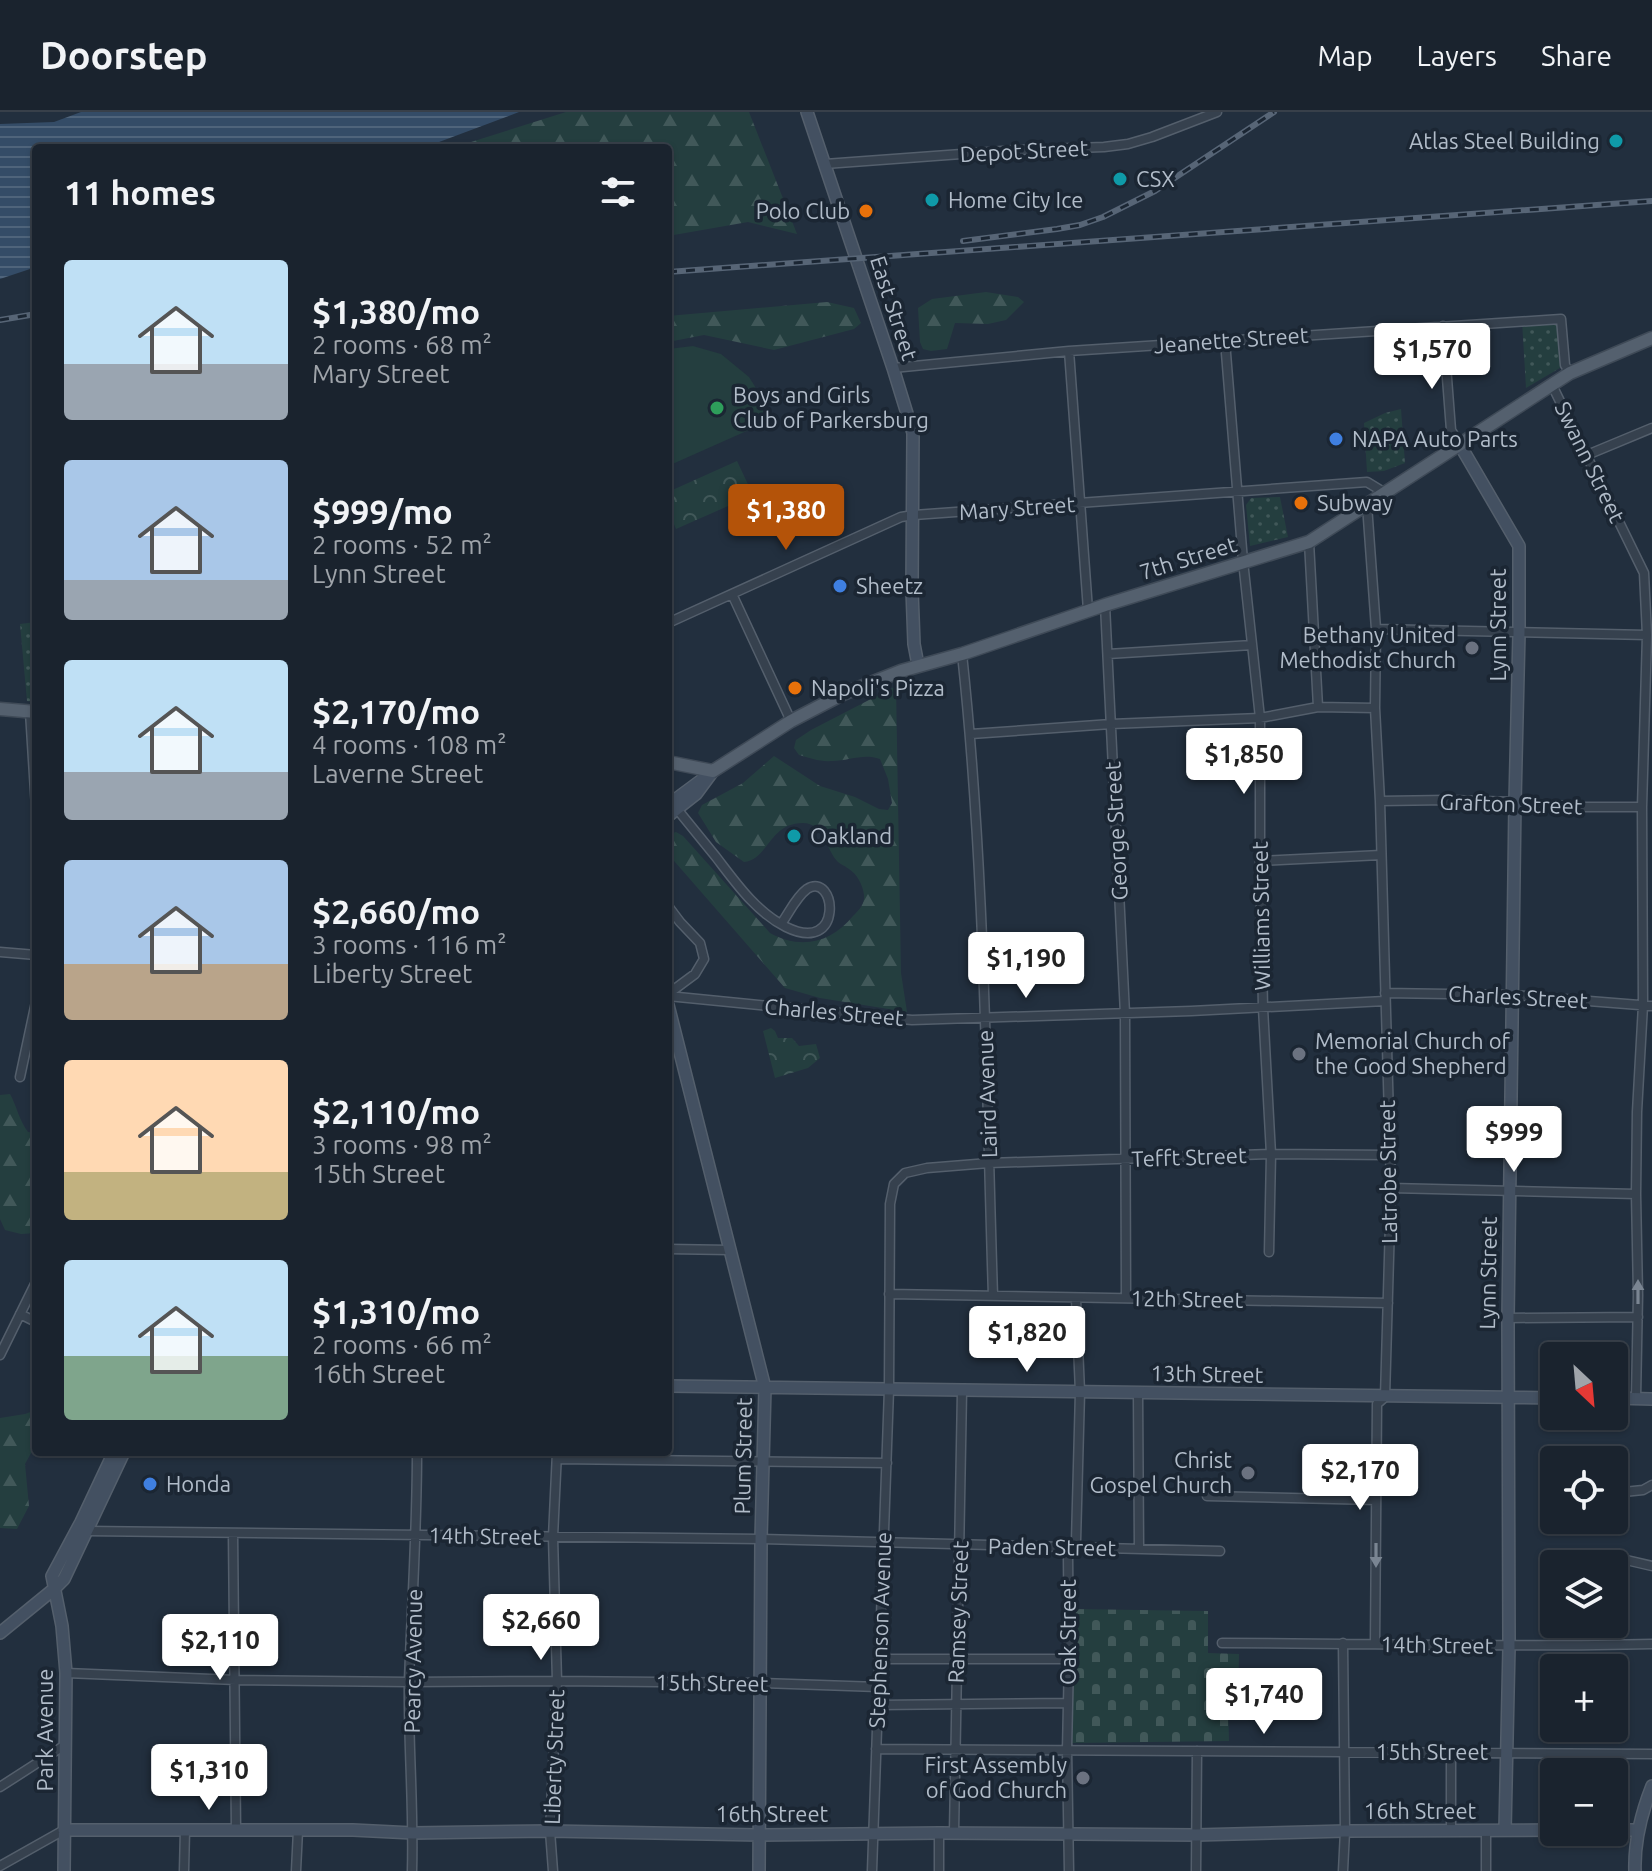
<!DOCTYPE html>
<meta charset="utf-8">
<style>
:root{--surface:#1a232e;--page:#272f3a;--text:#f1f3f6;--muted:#9fa4aa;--line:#38404a;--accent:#b45309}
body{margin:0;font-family:Ubuntu,sans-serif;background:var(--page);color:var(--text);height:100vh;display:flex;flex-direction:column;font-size:30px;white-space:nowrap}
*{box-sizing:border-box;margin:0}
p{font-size:26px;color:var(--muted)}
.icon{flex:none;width:44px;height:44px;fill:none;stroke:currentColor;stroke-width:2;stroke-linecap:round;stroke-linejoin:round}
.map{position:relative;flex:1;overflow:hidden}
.drawer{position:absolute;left:32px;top:32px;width:640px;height:1312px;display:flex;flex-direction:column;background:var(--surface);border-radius:8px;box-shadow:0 2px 6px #0004,0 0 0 2px var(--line)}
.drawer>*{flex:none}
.needle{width:52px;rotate:154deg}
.buttons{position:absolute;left:1540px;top:1230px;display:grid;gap:16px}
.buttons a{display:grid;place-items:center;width:88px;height:88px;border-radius:8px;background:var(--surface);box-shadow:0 2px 6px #0004,0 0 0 2px var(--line);font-size:40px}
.price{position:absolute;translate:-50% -68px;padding:0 18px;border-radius:8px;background:#fff;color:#222;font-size:26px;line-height:52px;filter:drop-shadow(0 2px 4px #0008)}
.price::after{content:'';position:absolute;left:50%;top:48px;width:24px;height:18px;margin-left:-12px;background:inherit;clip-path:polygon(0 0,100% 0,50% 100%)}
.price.on{background:var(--accent);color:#fff}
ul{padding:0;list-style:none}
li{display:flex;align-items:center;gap:24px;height:200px;padding:0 32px}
li span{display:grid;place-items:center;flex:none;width:224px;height:160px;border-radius:8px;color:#555}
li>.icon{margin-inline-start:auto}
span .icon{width:96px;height:96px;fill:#fffc;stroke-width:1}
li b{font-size:34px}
h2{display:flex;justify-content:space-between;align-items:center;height:96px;padding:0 32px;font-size:34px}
header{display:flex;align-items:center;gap:48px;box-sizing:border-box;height:112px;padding:0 40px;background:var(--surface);border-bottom:2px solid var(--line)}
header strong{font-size:38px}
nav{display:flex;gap:44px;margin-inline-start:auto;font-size:28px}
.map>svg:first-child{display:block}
.grass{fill:url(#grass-dots)}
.forest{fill:url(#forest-firs)}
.cemetery{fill:url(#cemetery-stones)}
.park{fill:url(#park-crowns)}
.pitch{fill:#243e3f}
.water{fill:url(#water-rules)}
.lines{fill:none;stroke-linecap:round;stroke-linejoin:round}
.street-casing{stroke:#545f6c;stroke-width:11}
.secondary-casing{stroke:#545f6c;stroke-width:14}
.primary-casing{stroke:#3f4a57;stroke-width:15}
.street{stroke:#36414e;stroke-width:8}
.secondary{stroke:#435061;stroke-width:11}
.primary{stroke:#54606e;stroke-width:12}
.rail-casing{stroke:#576576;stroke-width:6}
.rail{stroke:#1b2633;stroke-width:3;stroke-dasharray:9;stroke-linecap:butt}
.oneway{fill:#7a8592}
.culture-dot{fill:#0f9aa8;stroke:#1b2633;stroke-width:3}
.food-dot{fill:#e8710a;stroke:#1b2633;stroke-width:3}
.leisure-dot{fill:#2e9e5b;stroke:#1b2633;stroke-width:3}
.shop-dot{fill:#3f7fe0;stroke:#1b2633;stroke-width:3}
.worship-dot{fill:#6b7280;stroke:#1b2633;stroke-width:3}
.labels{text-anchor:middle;stroke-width:7;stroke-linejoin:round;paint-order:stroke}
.poi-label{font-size:22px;fill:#b1bcc9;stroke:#1b2633;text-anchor:start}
.street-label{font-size:22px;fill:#b1bcc9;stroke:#1b2633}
</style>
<header>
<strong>Doorstep</strong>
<nav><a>Map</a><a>Layers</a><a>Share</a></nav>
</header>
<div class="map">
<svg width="1652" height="1759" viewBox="0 0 1652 1759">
<defs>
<pattern id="grass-dots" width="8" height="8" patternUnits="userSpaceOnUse" patternTransform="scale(2)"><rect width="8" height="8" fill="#243e3f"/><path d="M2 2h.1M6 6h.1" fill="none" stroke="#415859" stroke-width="1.8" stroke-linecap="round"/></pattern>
<pattern id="forest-firs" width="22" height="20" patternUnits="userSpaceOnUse" patternTransform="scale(2)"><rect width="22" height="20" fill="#243e3f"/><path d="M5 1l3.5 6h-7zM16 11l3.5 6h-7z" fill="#415859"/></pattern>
<pattern id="cemetery-stones" width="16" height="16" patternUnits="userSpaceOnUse" patternTransform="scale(2)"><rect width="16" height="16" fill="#243e3f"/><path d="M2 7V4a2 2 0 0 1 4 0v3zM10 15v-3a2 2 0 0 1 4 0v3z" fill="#415859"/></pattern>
<pattern id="park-crowns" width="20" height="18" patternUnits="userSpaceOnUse" patternTransform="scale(2)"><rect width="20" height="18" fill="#243e3f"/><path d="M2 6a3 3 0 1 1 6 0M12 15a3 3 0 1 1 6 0" fill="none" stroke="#415859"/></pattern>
<pattern id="water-rules" width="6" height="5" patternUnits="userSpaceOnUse" patternTransform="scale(2)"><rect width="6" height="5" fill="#344c67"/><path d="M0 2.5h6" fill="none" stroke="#4f647b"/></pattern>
</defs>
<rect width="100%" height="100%" fill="#222f3e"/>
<path class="grass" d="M1561 207 1565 253 1526 276 1522 209Z
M1401 297 1405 351 1384 359 1367 360 1364 311 1385 301Z
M1280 385 1288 425 1250 434 1246 393 1251 386Z
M36 510V590L27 589 20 512Z"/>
<path class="forest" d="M566 0H749L797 122 748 110 668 124V36H452Z
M986 180 1018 185 1024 190 1006 208 988 212 955 211 947 237 931 239 923 237 920 230 918 196 932 187Z
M827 190 854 196 861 211 854 217 774 238 704 223 668 230V204Z
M896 574 901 861 907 900 820 886 785 876 668 742V725L670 722 676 720 683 724 770 821C801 838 831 831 853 804 859 798 865 792 864 783 863 773 857 762 849 757 848 756 839 751 838 750 826 738 824 711 803 711 769 711 769 747 744 750L716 730 698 701 702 693 743 671 774 644 820 674 855 685 879 697 888 698 892 691 888 667 880 647C863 641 849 649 832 649 821 650 809 646 799 643L794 636 796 628 811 618Z
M10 982C17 995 19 1008 28 1020L36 1021V1121L21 1122 5 1118 0 1107V983Z
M36 1298V1332L25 1352 29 1394 17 1417 0 1416V1306L25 1302Z"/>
<path class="cemetery" d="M1072 1497 1208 1499V1541L1239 1542 1238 1589 1228 1590 1229 1629 1072 1631Z"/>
<path class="park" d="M737 349 753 383 676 417 668 398V380Z
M771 916 775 919 778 926H792L799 934 816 932 820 946 808 956 775 966 763 919Z"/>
<path class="pitch" d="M693 234 721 242 749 265 761 284 771 308 668 354V237Z"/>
<path class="water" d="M81 0H519L423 36H36V155L0 167V12L54 10Z"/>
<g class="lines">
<defs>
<path id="street" d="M825 52 1016 38 1104 35 1128 32 1152 25 1217 0
M1443 214 1451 318 1460 333
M1225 229 1243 449 1260 606V749L1263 896 1271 1042 1269 1140
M1069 239 1088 498
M893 256 1069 239 1561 207 1565 253 1570 261
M1552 273 1644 461 1647 523 1642 695 1643 893 1637 1000 1636 1082 1638 1183 1636 1286
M1587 343 1652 316
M1367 393 1376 517 1375 596 1380 689 1391 1076 1385 1285 1377 1292 1375 1532
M1309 430 1318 595
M732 482 791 609
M1105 493 1125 902 1126 1186
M668 511 901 405 914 403 1367 370 1385 381
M1376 517 1647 523
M962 542C985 755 986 970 993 1184
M1108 542 1252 533
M30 600 36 696
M971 622 1111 612 1260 606 1318 595 1375 596
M1380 689 1448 688 1515 690 1576 695H1642
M677 697C690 713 703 729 716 745 736 771 756 800 786 815 845 844 836 758 807 777 796 785 789 801 781 812
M1260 749 1381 743
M668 794 680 810 700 831 704 847 695 862 668 882
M0 840 36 843
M1385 881 1513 883 1652 894
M668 884 912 908 1191 899 1385 889
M20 965 36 890
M1391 1076 1636 1082
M668 1137 730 1138
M889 1182 1388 1191
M20 1202 36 1210
M1508 1206 1638 1205
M0 1243 36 1170
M1138 1281 1139 1437
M557 1347 887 1351
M1614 1381 1643 1378 1652 1373
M1207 1384 1376 1388
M87 1419 761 1427 1220 1439
M233 1421 236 1718
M1622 1447 1652 1454
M1222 1531C1365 1531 1509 1536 1652 1532
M1343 1531 1345 1719 1343 1759
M879 1547H1069
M66 1561 236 1568 409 1570 557 1569 760 1571 878 1575
M878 1593 1068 1591
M876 1637 1652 1642
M1451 1640V1719
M0 1675 65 1633
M1486 1718V1759
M939 1721V1759
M954 1721 962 1279
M0 1754 64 1718
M184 1759 185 1718
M296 1759 298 1718
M412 1759C414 1695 408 1632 409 1568 412 1492 417 1416 417 1340
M553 1759 550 1719 557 1569 553 1425 557 1340
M872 1759 889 1277 890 1092 894 1072 905 1061 927 1056 989 1051 1271 1042 1390 1043
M1069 1759 1067 1638 1069 1547 1068 1444 1076 1429 1080 1280 1076 1187
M1196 1759 1197 1639"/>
<path id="secondary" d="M807 0 893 256 913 321 912 478 914 532 918 553
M1460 333 1519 434V521L1515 690 1508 1206 1509 1535 1505 1718
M668 693 703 667
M668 704 696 682 713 659
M668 893 765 1276 761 1427 759 1759
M668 1274 1554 1286
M1614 1286 1652 1287
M0 1521 54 1477 64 1467 124 1340
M64 1718H353L413 1721 550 1719 759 1723 939 1721 1196 1723 1345 1719 1554 1718
M1614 1718H1638
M64 1759 66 1561 62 1514 52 1464 81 1410 114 1340
M1635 1759C1634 1729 1641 1702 1652 1674"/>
<path id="primary" d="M0 597 36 600
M668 650 713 659 791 609 843 582 901 559 962 542 1105 493 1309 430 1570 261 1652 226"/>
</defs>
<use href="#street" class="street-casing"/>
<use href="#secondary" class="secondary-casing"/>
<use href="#primary" class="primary-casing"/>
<use href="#street" class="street"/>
<use href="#secondary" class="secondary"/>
<use href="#primary" class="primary"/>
<defs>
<path id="rail" d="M963 129 1057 117 1080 113 1103 105 1155 79 1274 0
M668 160 1652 89
M0 208 36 202"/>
</defs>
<use href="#rail" class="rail-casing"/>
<use href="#rail" class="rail"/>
</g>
<defs><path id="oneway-solid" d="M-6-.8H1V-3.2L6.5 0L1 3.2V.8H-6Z" transform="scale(2)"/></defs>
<g class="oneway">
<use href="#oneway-solid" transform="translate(1638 1180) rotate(-90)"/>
<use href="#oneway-solid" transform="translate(1376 1443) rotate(90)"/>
</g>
<g class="culture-dot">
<circle cx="1616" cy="29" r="8"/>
<circle cx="1120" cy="67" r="8"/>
<circle cx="932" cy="88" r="8"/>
<circle cx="794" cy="724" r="8"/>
</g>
<g class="food-dot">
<circle cx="866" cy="99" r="8"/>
<circle cx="1301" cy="391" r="8"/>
<circle cx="795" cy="576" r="8"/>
</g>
<circle class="leisure-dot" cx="717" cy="296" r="8"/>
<g class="shop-dot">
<circle cx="1336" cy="327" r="8"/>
<circle cx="840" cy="474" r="8"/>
<circle cx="150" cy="1372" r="8"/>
</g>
<g class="worship-dot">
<circle cx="1472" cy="536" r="8"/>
<circle cx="1299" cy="942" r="8"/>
<circle cx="1248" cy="1361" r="8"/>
<circle cx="1083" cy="1666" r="8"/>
</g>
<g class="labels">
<g class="poi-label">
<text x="1600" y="37" text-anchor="end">Atlas Steel Building</text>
<text x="1136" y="75">CSX</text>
<text x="948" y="96">Home City Ice</text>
<text x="850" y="107" text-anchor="end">Polo Club</text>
<text x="733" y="291">Boys and Girls<tspan x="733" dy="25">Club of Parkersburg</tspan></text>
<text x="1352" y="335">NAPA Auto Parts</text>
<text x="1317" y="399">Subway</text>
<text x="856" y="482">Sheetz</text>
<text x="1456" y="531" text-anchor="end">Bethany United<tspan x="1456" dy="25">Methodist Church</tspan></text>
<text x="811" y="584">Napoli's Pizza</text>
<text x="810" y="732">Oakland</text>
<text x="1315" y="937">Memorial Church of<tspan x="1315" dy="25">the Good Shepherd</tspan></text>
<text x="1232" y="1356" text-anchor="end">Christ<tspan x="1232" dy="25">Gospel Church</tspan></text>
<text x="166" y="1380">Honda</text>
<text x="1067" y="1661" text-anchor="end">First Assembly<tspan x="1067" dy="25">of God Church</tspan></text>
</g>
<g class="street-label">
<text transform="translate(1024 39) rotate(-3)" y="8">Depot Street</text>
<text transform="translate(894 196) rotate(72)" y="8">East Street</text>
<text transform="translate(1231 228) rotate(-4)" y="8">Jeanette Street</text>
<text transform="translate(1590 350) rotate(64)" y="8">Swann Street</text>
<text transform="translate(1017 396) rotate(-4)" y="8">Mary Street</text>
<text transform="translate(1188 446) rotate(-17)" y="8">7th Street</text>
<text transform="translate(1498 513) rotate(-90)" y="8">Lynn Street</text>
<text transform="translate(1511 692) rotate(2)" y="8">Grafton Street</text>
<text transform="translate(1116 719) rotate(-93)" y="8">George Street</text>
<text transform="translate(1261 804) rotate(-91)" y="8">Williams Street</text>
<text transform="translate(1518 885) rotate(3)" y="8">Charles Street</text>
<text transform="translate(834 900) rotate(5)" y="8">Charles Street</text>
<text transform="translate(987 982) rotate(-92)" y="8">Laird Avenue</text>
<text transform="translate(1189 1045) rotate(-2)" y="8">Tefft Street</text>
<text transform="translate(1388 1060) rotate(-91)" y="8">Latrobe Street</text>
<text transform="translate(1488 1161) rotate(-89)" y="8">Lynn Street</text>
<text transform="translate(1187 1187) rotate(1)" y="8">12th Street</text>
<text transform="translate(1207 1262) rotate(1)" y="8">13th Street</text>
<text transform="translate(743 1344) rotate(-89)" y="8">Plum Street</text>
<text transform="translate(485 1424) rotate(1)" y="8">14th Street</text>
<text transform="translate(1052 1435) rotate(1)" y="8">Paden Street</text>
<text transform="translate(958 1500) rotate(-88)" y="8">Ramsey Street</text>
<text transform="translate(880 1518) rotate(-88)" y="8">Stephenson Avenue</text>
<text transform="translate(1068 1520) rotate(-90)" y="8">Oak Street</text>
<text transform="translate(1437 1533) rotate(1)" y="8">14th Street</text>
<text transform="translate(413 1549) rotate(-89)" y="8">Pearcy Avenue</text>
<text transform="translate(712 1571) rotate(1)" y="8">15th Street</text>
<text transform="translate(45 1618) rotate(-90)" y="8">Park Avenue</text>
<text x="1432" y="1648">15th Street</text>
<text transform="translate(554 1645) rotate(-88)" y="8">Liberty Street</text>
<text x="1420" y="1707">16th Street</text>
<text x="772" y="1710">16th Street</text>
</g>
</g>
</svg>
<div class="buttons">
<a><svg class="needle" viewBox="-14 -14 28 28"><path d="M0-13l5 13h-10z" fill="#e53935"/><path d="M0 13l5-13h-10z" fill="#9fa4aa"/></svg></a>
<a><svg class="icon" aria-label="locate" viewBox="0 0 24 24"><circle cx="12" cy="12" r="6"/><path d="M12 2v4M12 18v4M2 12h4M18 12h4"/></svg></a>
<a><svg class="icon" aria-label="layers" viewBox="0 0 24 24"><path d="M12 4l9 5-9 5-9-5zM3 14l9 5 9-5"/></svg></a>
<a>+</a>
<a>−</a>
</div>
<b class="price" style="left:1432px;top:279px">$1,570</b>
<b class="price on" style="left:786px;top:440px">$1,380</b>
<b class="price" style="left:1244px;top:684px">$1,850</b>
<b class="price" style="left:1026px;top:888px">$1,190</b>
<b class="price" style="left:1514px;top:1062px">$999</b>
<b class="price" style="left:1027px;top:1262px">$1,820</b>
<b class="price" style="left:1360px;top:1400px">$2,170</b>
<b class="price" style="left:541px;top:1550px">$2,660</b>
<b class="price" style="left:220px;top:1570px">$2,110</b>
<b class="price" style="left:1264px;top:1624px">$1,740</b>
<b class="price" style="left:209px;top:1700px">$1,310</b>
<section class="drawer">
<h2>11 homes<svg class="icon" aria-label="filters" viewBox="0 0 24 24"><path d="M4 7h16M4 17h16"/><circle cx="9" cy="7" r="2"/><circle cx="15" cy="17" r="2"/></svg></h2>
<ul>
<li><span style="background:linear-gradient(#bfe0f5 65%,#9aa5b1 0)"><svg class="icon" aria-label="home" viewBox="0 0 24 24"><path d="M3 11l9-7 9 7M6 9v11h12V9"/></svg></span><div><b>$1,380/mo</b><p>2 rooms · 68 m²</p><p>Mary Street</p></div></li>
<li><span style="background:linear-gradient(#a9c7e8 75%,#9aa5b1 0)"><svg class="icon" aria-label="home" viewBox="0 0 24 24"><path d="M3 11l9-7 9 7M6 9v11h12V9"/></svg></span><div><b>$999/mo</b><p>2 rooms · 52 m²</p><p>Lynn Street</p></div></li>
<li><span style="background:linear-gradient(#bfe0f5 70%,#9aa5b1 0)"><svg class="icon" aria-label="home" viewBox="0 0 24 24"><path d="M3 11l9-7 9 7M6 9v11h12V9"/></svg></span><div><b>$2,170/mo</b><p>4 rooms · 108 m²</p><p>Laverne Street</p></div></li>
<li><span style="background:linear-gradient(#a9c7e8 65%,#b9a48a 0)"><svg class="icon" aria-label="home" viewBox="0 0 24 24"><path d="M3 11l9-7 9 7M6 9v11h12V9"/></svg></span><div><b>$2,660/mo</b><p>3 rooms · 116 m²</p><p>Liberty Street</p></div></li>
<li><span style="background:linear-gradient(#ffd9b3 70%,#c2b280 0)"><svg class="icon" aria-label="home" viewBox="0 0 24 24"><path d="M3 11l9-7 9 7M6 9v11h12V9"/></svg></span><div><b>$2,110/mo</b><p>3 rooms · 98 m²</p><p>15th Street</p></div></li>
<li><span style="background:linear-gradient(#bfe0f5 60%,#7fa58c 0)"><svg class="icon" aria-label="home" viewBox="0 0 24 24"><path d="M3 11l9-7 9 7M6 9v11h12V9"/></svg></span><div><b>$1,310/mo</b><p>2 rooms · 66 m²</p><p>16th Street</p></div></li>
</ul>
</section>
</div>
